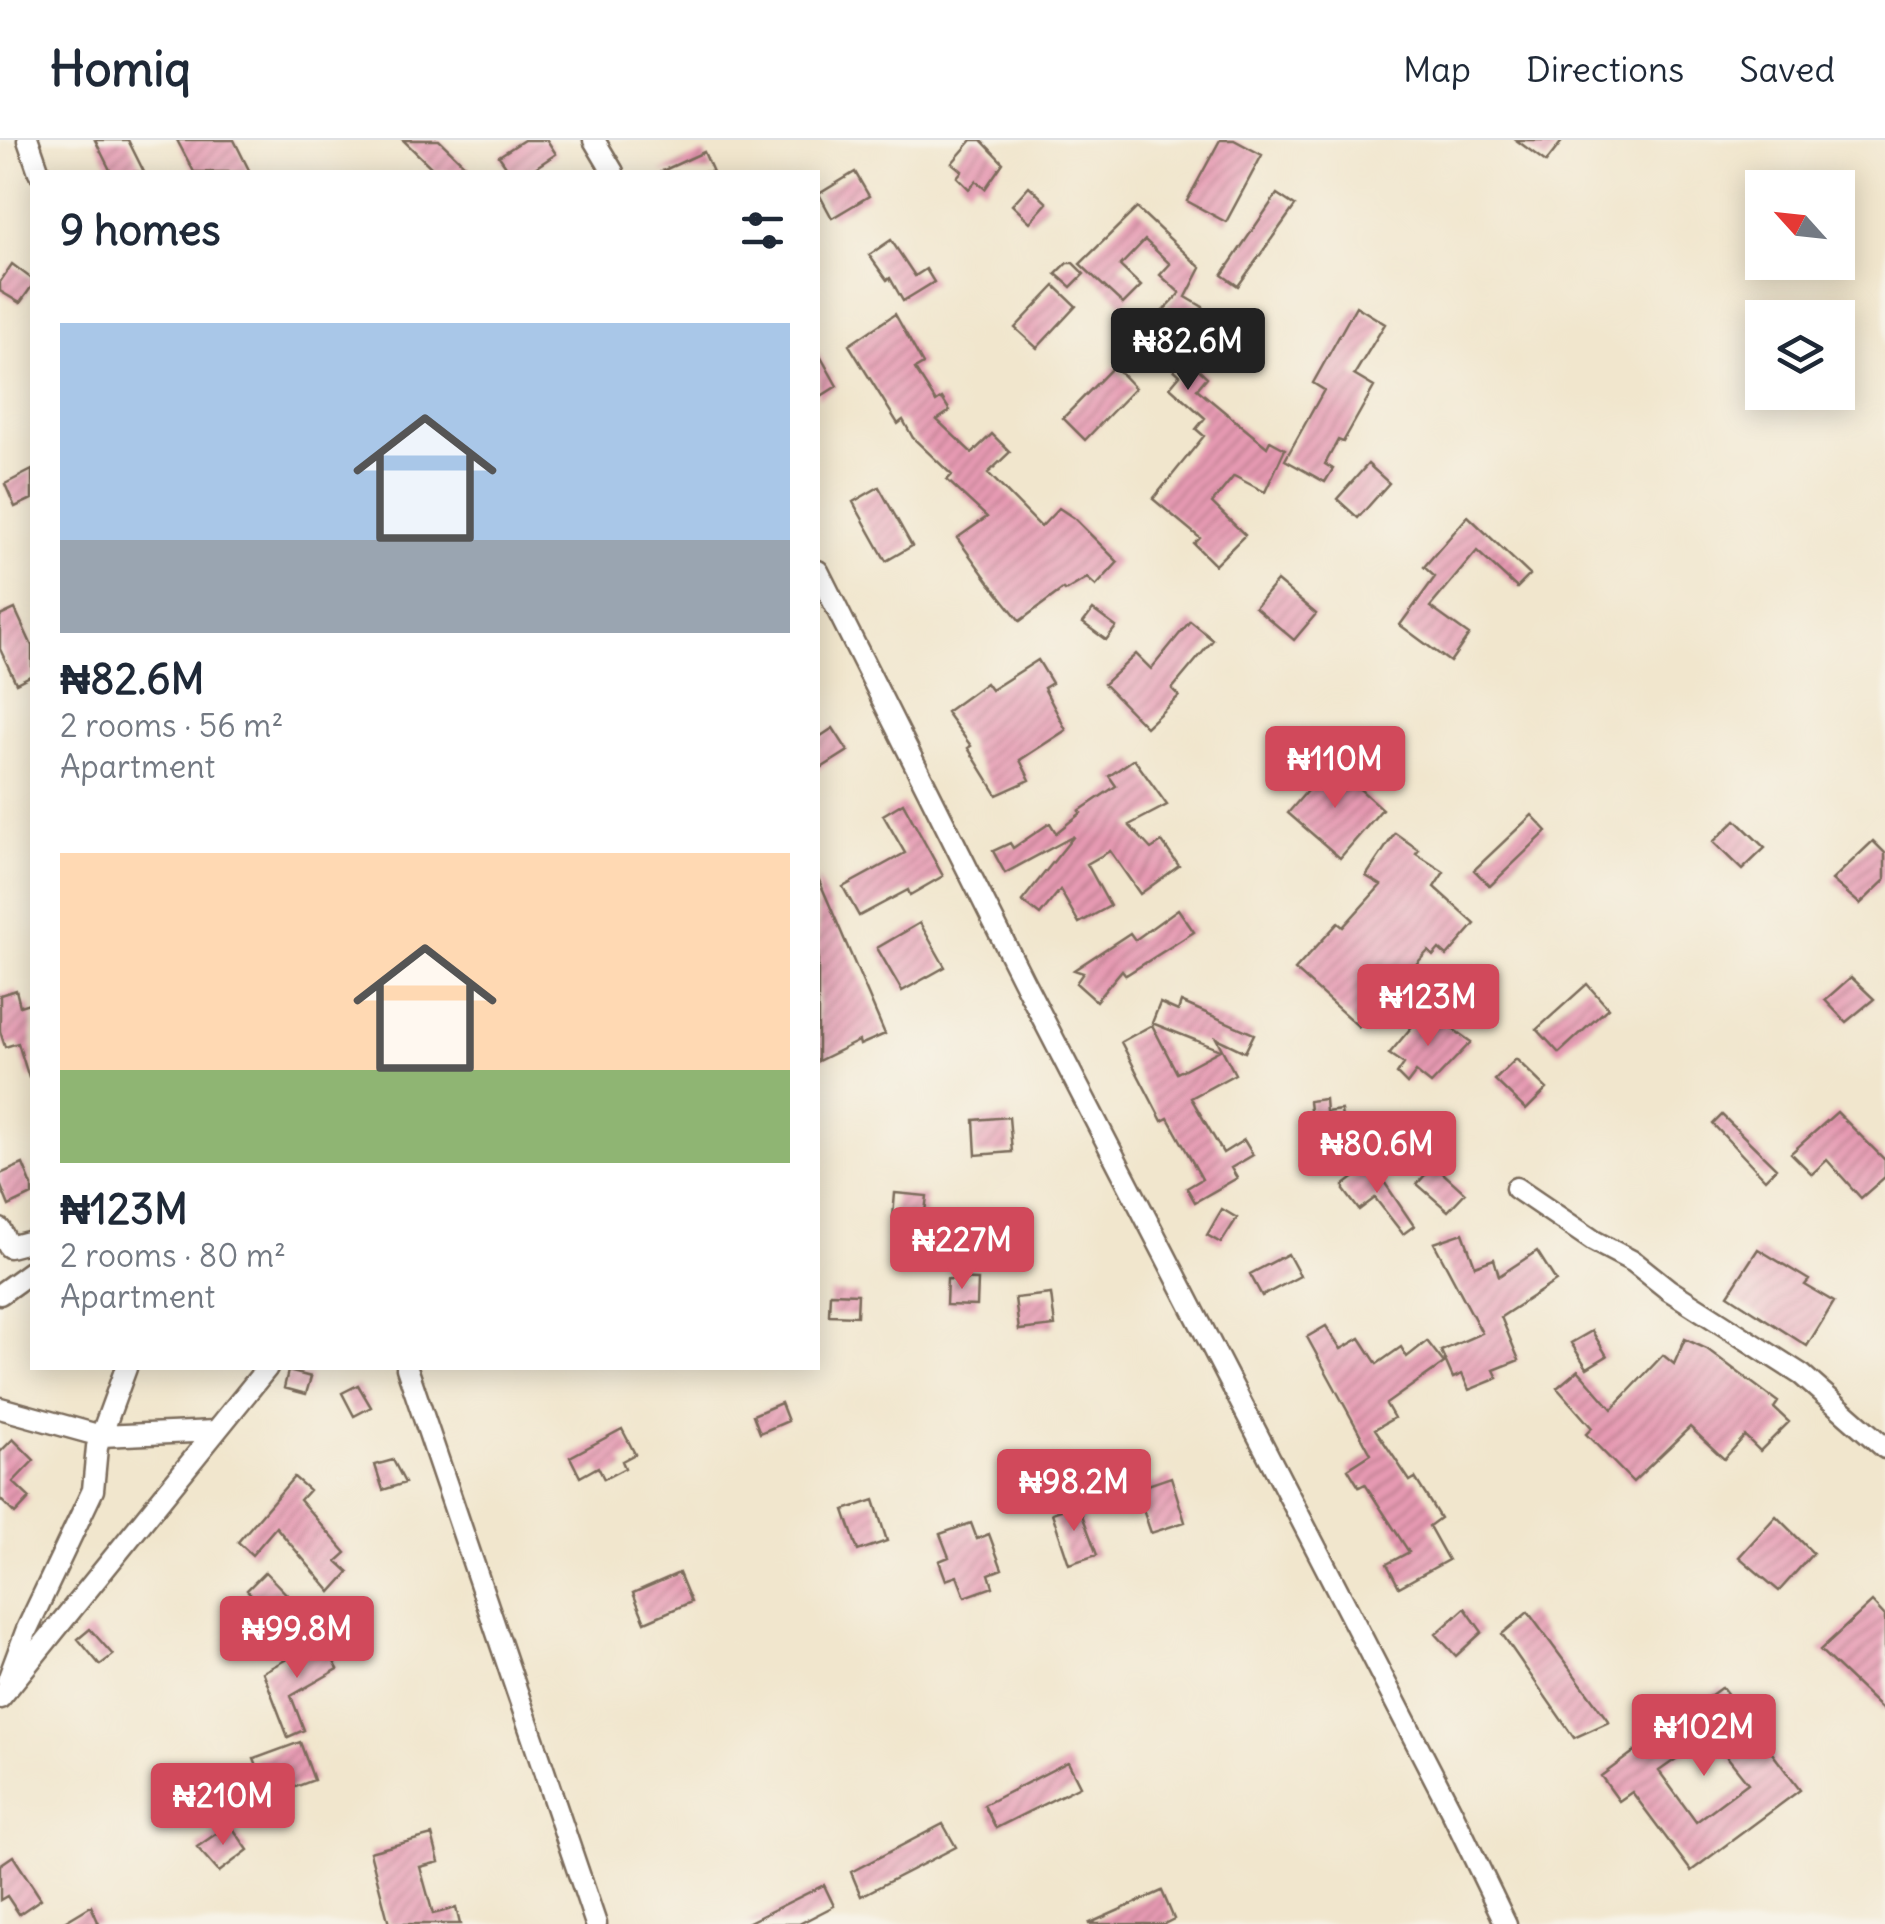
<!DOCTYPE html>
<meta charset="utf-8">
<style>
:root{--surface:#fff;--page:#f6f6f7;--text:#1f2937;--muted:#747a83;--line:#e0e1e3;--accent:#d1495b}
body{margin:0;font-family:Delius,sans-serif;background:var(--page);color:var(--text);height:100vh;display:flex;flex-direction:column;font-size:38px;white-space:nowrap}
*{box-sizing:border-box;margin:0}
p{font-size:32px;color:var(--muted)}
.icon{flex:none;width:55px;height:55px;fill:none;stroke:currentColor;stroke-width:2;stroke-linecap:round;stroke-linejoin:round}
.map{position:relative;flex:1;overflow:hidden}
.panel{position:absolute;left:30px;top:30px;width:790px;height:1200px;display:flex;flex-direction:column;background:var(--surface);border-radius:0px;box-shadow:0 5px 25px #0003}
.panel>*{flex:none}
.needle{width:65px;rotate:297deg}
.controls{position:absolute;left:1745px;top:30px;display:grid;gap:20px}
.controls a{display:grid;place-items:center;width:110px;height:110px;border-radius:0px;background:var(--surface);box-shadow:0 5px 25px #0003;font-size:50px}
.price{position:absolute;translate:-50% -85px;padding:0 22px;border-radius:10px;background:var(--accent);color:#fff;font-size:32px;line-height:65px;filter:drop-shadow(0 2px 5px #0008)}
.price::after{content:'';position:absolute;left:50%;top:60px;width:30px;height:22px;margin-left:-15px;background:inherit;clip-path:polygon(0 0,100% 0,50% 100%)}
.price.selected{background:#222;color:#fff}
ul{padding:0;list-style:none}
li{display:grid;align-content:center;gap:20px;height:530px;padding:0 30px}
li span{display:grid;place-items:center;height:310px;border-radius:0px;color:#555}
li>.icon{margin-inline-start:auto}
span .icon{width:180px;height:180px;fill:#fffc;stroke-width:1}
li b{font-size:42px}
h2{display:flex;justify-content:space-between;align-items:center;height:120px;padding:0 30px;font-size:42px}
header{display:flex;align-items:center;gap:60px;box-sizing:border-box;height:140px;padding:0 50px;background:var(--surface);border-bottom:2px solid var(--line)}
header strong{font-size:48px}
nav{display:flex;gap:55px;margin-inline-start:auto;font-size:35px}
.map>svg:first-child{display:block}
.building{fill:url(#building-hatch);fill-rule:evenodd}
.lines{fill:none;stroke-linecap:round;stroke-linejoin:round}
.minor-casing{stroke:#7b6c5b;stroke-width:25}
.minor{stroke:#fff;stroke-width:20}
</style>
<header>
<strong>Homiq</strong>
<nav><a>Map</a><a>Directions</a><a>Saved</a></nav>
</header>
<div class="map">
<svg width="1885" height="1784" viewBox="0 0 1885 1784">
<defs>
<pattern id="building-hatch" width="6" height="6" patternUnits="userSpaceOnUse" patternTransform="scale(2.5)"><rect width="6" height="6" fill="#e69ab2"/><path d="M-1 1l2-2M0 6l6-6M5 7l2-2" fill="none" stroke="#bc7e90"/></pattern>
</defs>
<rect width="100%" height="100%" fill="#f7f3e8"/>
<filter id="ink" filterUnits="userSpaceOnUse"><feTurbulence type="fractalNoise" baseFrequency=".01" numOctaves="2"/><feDisplacementMap in="SourceGraphic" scale="20" xChannelSelector="R" yChannelSelector="G"/><feConvolveMatrix kernelMatrix="1 2 1 2 8 2 1 2 1" color-interpolation-filters="sRGB"/></filter>
<filter id="wash" filterUnits="userSpaceOnUse"><feTurbulence type="fractalNoise" baseFrequency=".0048" numOctaves="4" result="noise"/><feDisplacementMap in="SourceGraphic" scale="40" xChannelSelector="R" yChannelSelector="G"/><feGaussianBlur stdDeviation="2.25" result="paint"/><feColorMatrix in="noise" values="0 0 0 0 0 0 0 0 0 0 0 0 0 0 0 0 0 1.4 0 .05"/><feComposite in="paint" operator="in"/></filter>
<g filter="url(#wash)">
<rect width="100%" height="100%" fill="#f1e6cd"/>
<g id="blocks">
<path class="building" d="M95 0H128L144 32H111Z
M177 0H234L250 32H194Z
M403 0H439L472 32H436Z
M524 0H547L556 14 529 32H510L499 16Z
M972 0H981L1003 23 985 49 976 41 969 49 957 37 962 31 952 23Z
M1220 0H1234L1262 15 1226 82 1187 61Z
M1516 0H1563L1546 22Z
M704 12 713 32H660Z
M855 32 869 56 832 78 819 54Z
M1029 46 1047 63 1030 82 1012 65Z
M1277 54 1295 66 1238 146 1222 135Z
M1137 68 1201 128 1186 157 1203 167 1171 203 1207 237 1197 249 1267 307 1270 301 1285 309 1265 352 1234 336 1212 363 1245 395 1215 425 1194 404 1200 398 1153 359 1204 296 1196 289 1205 278 1170 247 1180 235 1138 197 1180 153 1160 135 1170 124 1145 100 1120 126 1141 146 1123 164 1080 124Z
M891 100 915 136 926 129 934 142 903 161 890 138 887 140 869 115Z
M1067 123H1073L1084 134 1071 147 1056 134Z
M12 124 32 139V146L20 163 0 151V142Z
M1055 146 1076 166 1037 208 1015 188Z
M1356 166 1385 184 1354 235 1374 247 1343 302 1338 300 1325 324 1333 329 1325 342 1285 320 1324 250 1313 243Z
M895 174 923 224 915 229 936 262 942 258 950 271 937 280 972 313 992 294 1010 312 988 333 1041 387 1059 368 1074 378 1118 422 1096 446 1087 438 1065 451 1063 449 1020 481 989 442 957 398 987 377 947 340 952 335 913 298 903 280 898 284 849 205Z
M818 212 837 246 818 258Z
M1114 226 1135 248 1085 300 1063 278Z
M1368 324 1389 343 1358 378 1337 359Z
M32 330V359L15 367 5 344Z
M879 347 912 406 886 421 853 362Z
M1468 376 1530 435 1517 448 1477 411 1430 467 1469 495 1450 522 1400 485 1435 437 1424 427Z
M1277 441 1316 474 1294 500 1255 467Z
M15 469 32 506V535L16 543 0 509V476Z
M1093 470 1116 487 1106 500 1083 483Z
M1190 481 1213 500 1172 549 1179 556 1146 587 1104 544 1136 514 1151 529Z
M1038 520 1052 543 1044 548 1066 590 1020 620 1030 640 997 655 968 608 971 606 946 572 986 543 991 550Z
M833 588 848 611 818 630V598Z
M1134 619 1167 665 1129 685 1151 709 1162 702 1179 726 1140 754 1110 711 1087 724 1110 766 1079 783 1060 750 1040 775 1022 761 1074 696 1005 733 993 711 1010 703 1013 708 1050 683 1056 693 1081 673 1079 671 1116 646 1109 636Z
M1331 623 1382 669 1340 718 1288 673Z
M903 663 943 736 910 755 908 750 859 776 843 747 905 713 883 675Z
M1532 675 1547 691 1490 746 1474 730Z
M1736 680 1765 708 1742 730 1713 702Z
M1395 693 1419 710 1416 714 1444 732 1434 747 1475 784 1447 816 1439 809 1433 816 1428 811 1359 887 1295 830 1338 783 1343 787 1381 745 1366 736Z
M1873 701 1885 713V740L1860 764 1832 740Z
M818 738 885 894 860 905 859 901 818 921Z
M1178 769 1194 792 1126 835 1122 830 1096 861 1076 843 1083 833 1074 830 1130 793 1135 800Z
M920 783 945 827 902 851 877 808Z
M1851 837 1874 859 1846 882 1825 860Z
M1587 844 1608 868 1559 913 1537 889Z
M16 850 20 866 29 863 32 874V938H29L18 903 5 907 0 891V855Z
M1181 862 1254 894 1245 912 1216 898 1235 934 1191 958 1223 1013 1244 1000 1253 1015 1231 1028 1237 1038 1195 1062 1187 1048 1202 1039 1168 978 1162 981 1121 902 1152 885 1177 933 1220 910 1152 883 1160 863 1178 871Z
M1426 870 1471 902 1431 944 1416 932 1407 944 1397 934 1404 924 1389 914Z
M1516 919 1547 949 1526 970 1495 940Z
M1325 959 1326 972 1341 970 1347 1025 1316 1029 1309 961Z
M1837 972 1885 1020V1037L1861 1058 1827 1020 1812 1034 1791 1013Z
M1722 975 1776 1028 1765 1039 1713 984Z
M1009 977 1012 1012 976 1015 974 980Z
M23 1024 32 1046V1055L9 1066 0 1044V1034Z
M1372 1024 1414 1086 1403 1094 1375 1058 1359 1070 1344 1050V1045Z
M1434 1025 1465 1053 1448 1071 1417 1044Z
M895 1053 927 1056 924 1080 893 1077Z
M1222 1069 1237 1078 1221 1103 1207 1095Z
M1463 1093 1475 1126 1494 1119 1499 1136 1537 1111 1556 1141 1501 1177 1519 1220 1494 1230 1498 1238 1469 1250 1462 1234 1453 1238 1441 1211 1482 1193 1434 1103Z
M1758 1109 1809 1140 1805 1145 1834 1162 1807 1206 1728 1155Z
M1288 1114 1300 1136 1262 1156 1250 1134Z
M947 1139 978 1140 977 1166 946 1165Z
M830 1153 858 1154 857 1176 829 1175Z
M1051 1154 1055 1186 1019 1190 1015 1158Z
M1326 1186 1341 1209 1360 1198 1377 1224 1401 1207 1407 1217 1427 1201 1444 1223 1386 1264 1394 1278 1375 1289 1410 1341 1415 1338 1440 1378 1429 1386 1448 1420 1399 1447 1387 1424 1409 1412 1365 1344 1359 1347 1348 1329 1371 1314 1307 1197Z
M1592 1191 1607 1216 1587 1228 1571 1203Z
M1685 1199 1707 1209 1778 1262 1774 1268 1789 1282 1760 1311 1745 1296 1724 1319 1690 1287 1633 1342 1586 1294 1592 1288 1557 1248 1578 1230 1612 1269 1663 1215 1674 1224Z
M288 1231 311 1237 306 1254 284 1248Z
M358 1245 371 1267 354 1276 342 1253Z
M781 1263 788 1281 760 1293 753 1275Z
M622 1289 635 1314 622 1321 625 1328 604 1339 598 1327 580 1337 570 1317Z
M13 1299 34 1320 13 1342 30 1358 15 1374 0 1359V1312Z
M393 1320 405 1343 383 1350 375 1325Z
M294 1337 309 1350 300 1360 346 1413 337 1421 349 1432 331 1452 276 1387 252 1415 238 1402Z
M1171 1337 1185 1382 1151 1393 1136 1349Z
M874 1360 887 1401 858 1411 844 1370Z
M1078 1364 1097 1415 1069 1424 1052 1373Z
M1776 1376 1813 1413 1779 1451 1739 1417Z
M971 1383 977 1399 989 1394 1002 1429 989 1434 993 1447 965 1457 957 1436 946 1440 939 1421 949 1417 940 1394Z
M265 1432 305 1473 310 1471 267 1513 259 1491 279 1483 247 1450Z
M679 1433 691 1462 645 1482 633 1453Z
M1872 1462 1885 1476V1572L1820 1510Z
M1465 1468 1482 1492 1456 1516 1436 1494Z
M1528 1472 1609 1582 1574 1598 1502 1494Z
M90 1489 113 1515 100 1525 78 1499Z
M322 1500 338 1529 291 1556 304 1590 288 1597 263 1532Z
M1722 1547 1800 1650 1691 1731 1632 1652 1619 1661 1601 1636ZM1710 1595 1748 1643 1696 1682 1659 1631Z
M300 1602 314 1640 269 1657 254 1619Z
M1068 1622 1080 1646 996 1688 984 1665Z
M230 1684 248 1710 219 1732 197 1707Z
M943 1684 956 1707 861 1756 851 1732Z
M432 1695 439 1722 420 1727 433 1774 456 1768 460 1784H389L370 1712Z
M13 1716 41 1759 19 1774 7 1756 0 1760V1725Z
M824 1745 834 1766 799 1784H745Z
M1162 1751 1174 1779 1164 1784H1088Z
M91 1766 99 1784H61Z"/>
</g>
</g>
<g filter="url(#ink)">
<use href="#blocks" fill-opacity="0" stroke="#7b6c5b" stroke-width="2.5"/>
<g class="lines">
<defs>
<path id="minor" d="M28 0 39 32
M594 0 613 32
M818 431 1023 840 1452 1672 1506 1784
M1516 1048 1594 1101 1634 1122 1669 1150 1802 1235 1885 1308
M0 1089 9 1107 32 1101
M0 1154 32 1131
M407 1228 596 1784
M0 1268 101 1296 216 1291
M8 1540 27 1489 93 1350 97 1307 126 1228
M0 1558 267 1228"/>
</defs>
<use href="#minor" class="minor-casing"/>
<use href="#minor" class="minor"/>
</g>
</g>
</svg>
<div class="controls">
<a><svg class="needle" viewBox="-14 -14 28 28"><path d="M0-13l5 13h-10z" fill="#e53935"/><path d="M0 13l5-13h-10z" fill="#747a83"/></svg></a>
<a><svg class="icon" aria-label="layers" viewBox="0 0 24 24"><path d="M12 4l9 5-9 5-9-5zM3 14l9 5 9-5"/></svg></a>
</div>
<b class="price selected" style="left:1188px;top:253px">₦82.6M</b>
<b class="price" style="left:1335px;top:671px">₦110M</b>
<b class="price" style="left:1428px;top:909px">₦123M</b>
<b class="price" style="left:1377px;top:1056px">₦80.6M</b>
<b class="price" style="left:962px;top:1152px">₦227M</b>
<b class="price" style="left:1074px;top:1394px">₦98.2M</b>
<b class="price" style="left:297px;top:1541px">₦99.8M</b>
<b class="price" style="left:1704px;top:1639px">₦102M</b>
<b class="price" style="left:223px;top:1708px">₦210M</b>
<section class="panel">
<h2>9 homes<svg class="icon" aria-label="filters" viewBox="0 0 24 24"><path d="M4 7h16M4 17h16"/><circle cx="9" cy="7" r="2"/><circle cx="15" cy="17" r="2"/></svg></h2>
<ul>
<li><span style="background:linear-gradient(#a9c7e8 70%,#9aa5b1 0)"><svg class="icon" aria-label="home" viewBox="0 0 24 24"><path d="M3 11l9-7 9 7M6 9v11h12V9"/></svg></span><div><b>₦82.6M</b><p>2 rooms · 56 m²</p><p>Apartment</p></div></li>
<li><span style="background:linear-gradient(#ffd9b3 70%,#8fb573 0)"><svg class="icon" aria-label="home" viewBox="0 0 24 24"><path d="M3 11l9-7 9 7M6 9v11h12V9"/></svg></span><div><b>₦123M</b><p>2 rooms · 80 m²</p><p>Apartment</p></div></li>
</ul>
</section>
</div>
